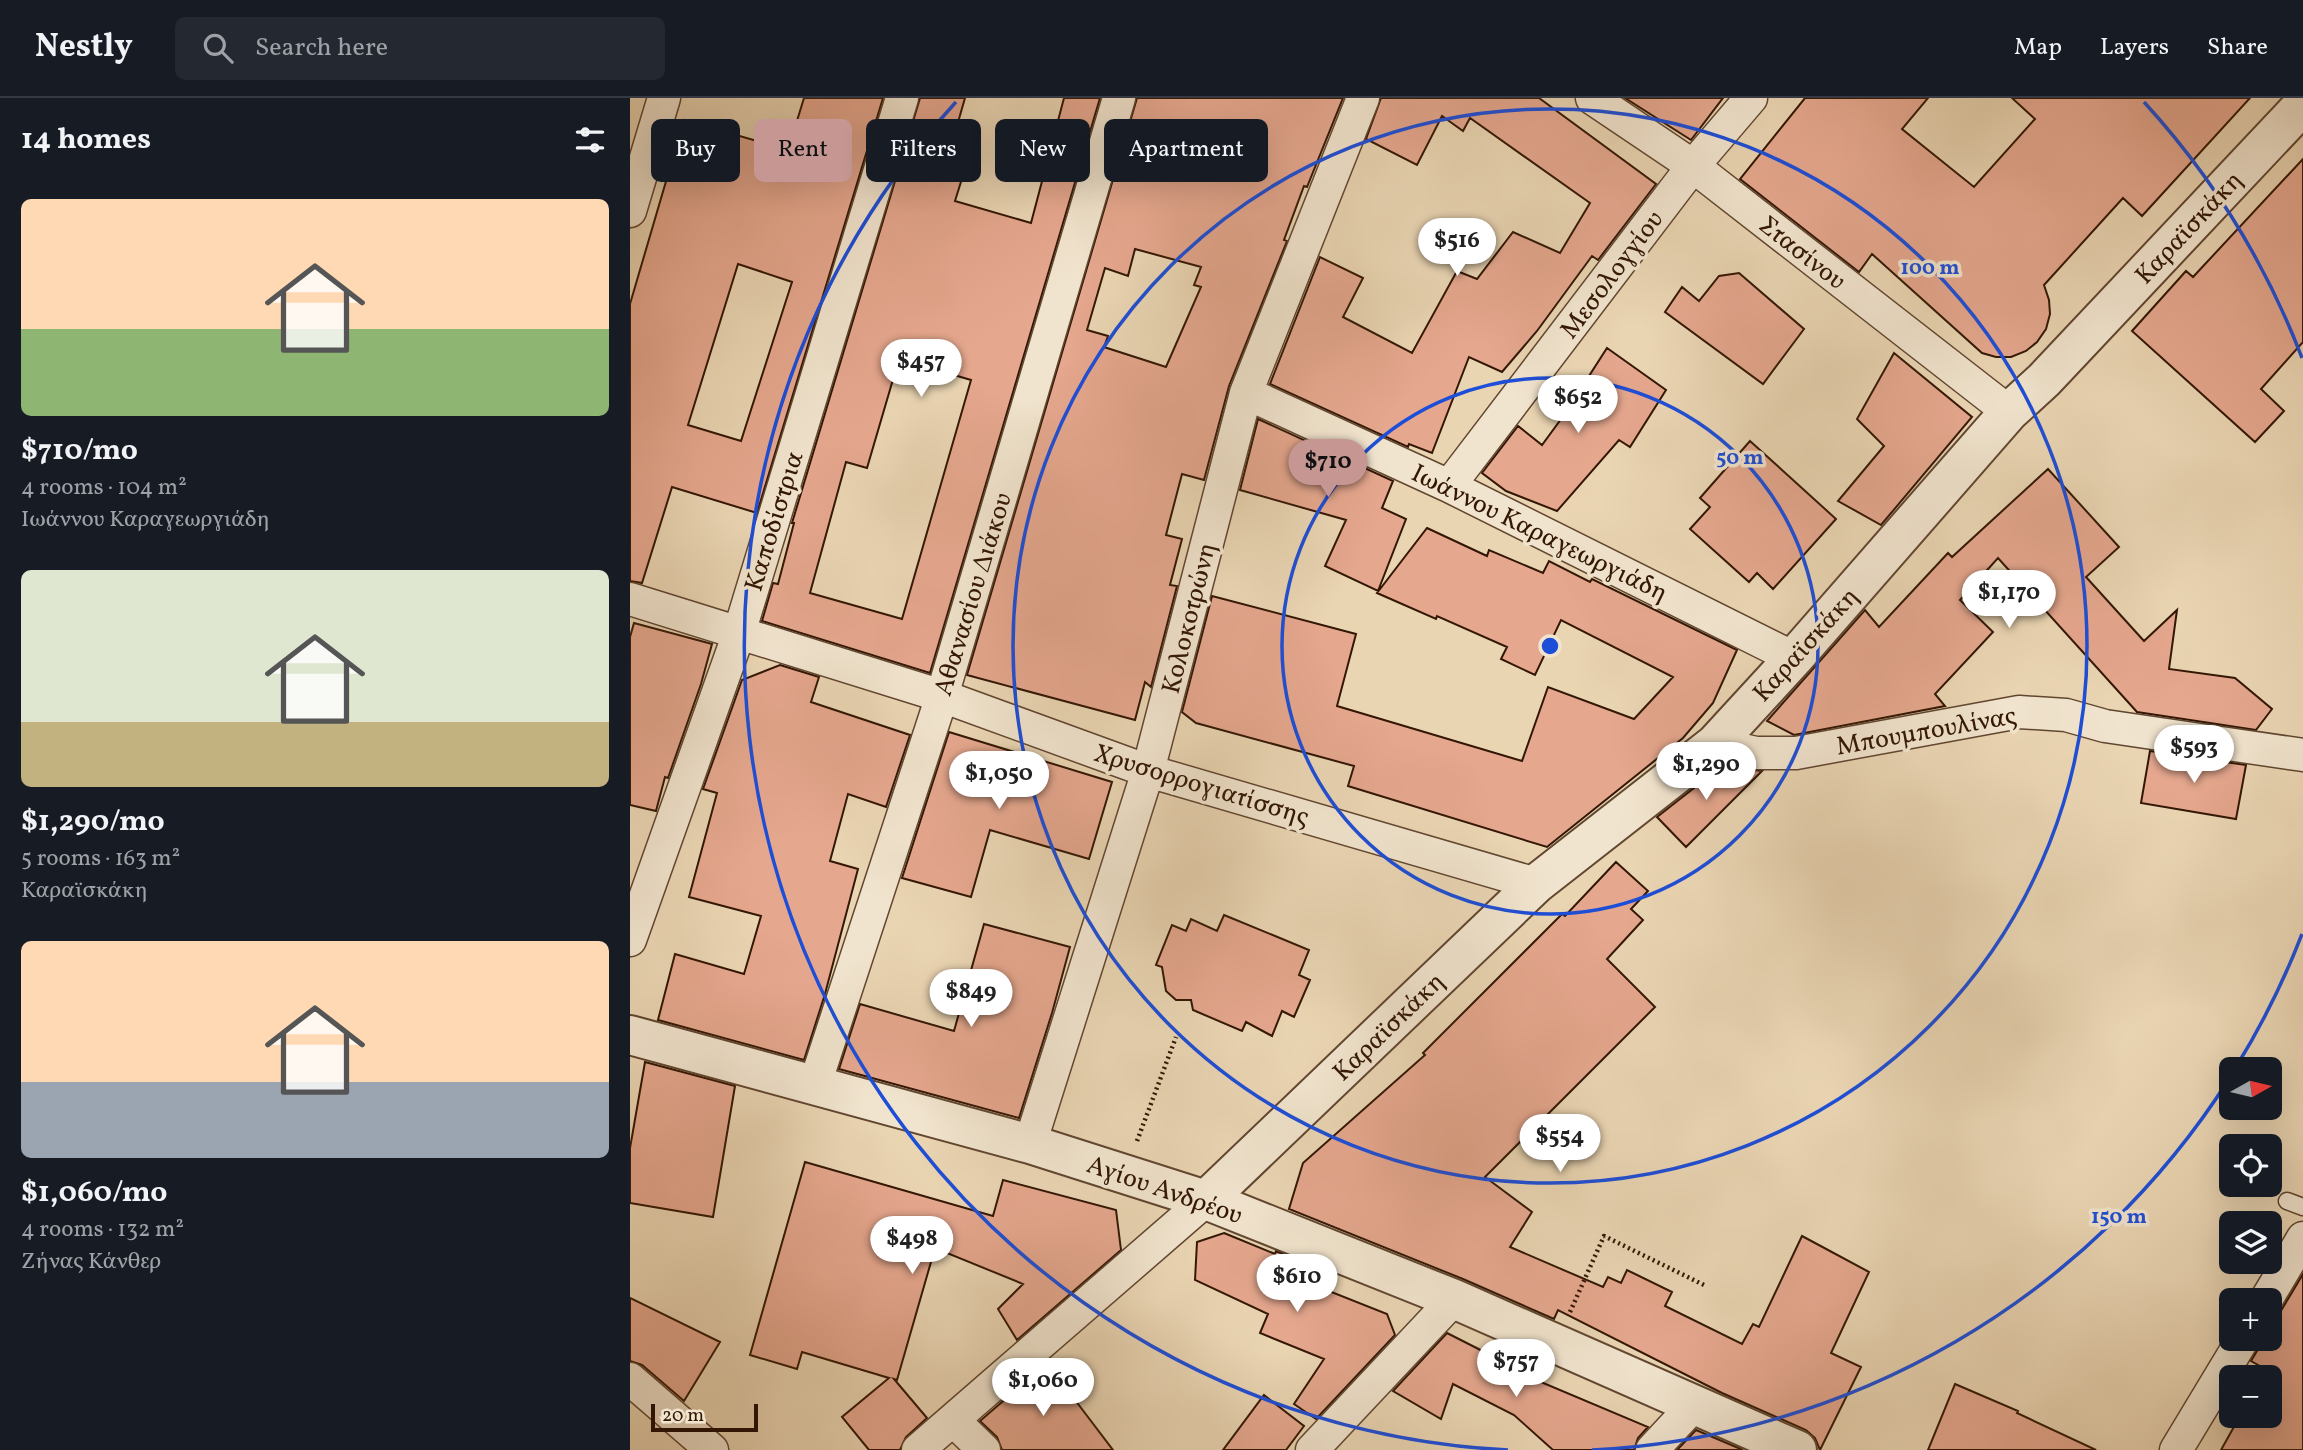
<!DOCTYPE html>
<meta charset="utf-8">
<style>
:root{--surface:#171b24;--page:#242831;--text:#f1f3f6;--muted:#9ea1a6;--line:#363941;--accent:#c59692}
body{margin:0;font-family:Vollkorn,serif;background:var(--page);color:var(--text);height:100vh;display:flex;flex-direction:column;font-size:26px;white-space:nowrap}
*{box-sizing:border-box;margin:0}
p{font-size:23px;color:var(--muted)}
.icon{flex:none;width:38px;height:38px;fill:none;stroke:currentColor;stroke-width:2;stroke-linecap:round;stroke-linejoin:round}
.map{position:relative;flex:1;overflow:hidden}
.panel{display:flex;flex-direction:column;background:var(--surface);width:630px}
.panel>*{flex:none}
.guide{position:absolute;left:21px;top:21px;width:665px;height:63px;display:flex;gap:14px}
.needle{width:46px;rotate:82deg}
.tools{position:absolute;left:1589px;top:959px;display:grid;gap:14px}
.tools a{display:grid;place-items:center;width:63px;height:63px;border-radius:10px;background:var(--surface);box-shadow:0 7px 28px #0002;font-size:35px}
.scale{position:absolute;left:21px;bottom:18px;width:107px;box-sizing:border-box;padding-left:7px;border:4px solid #331704;border-top:0;font-size:19px;line-height:24px;white-space:nowrap;color:#331704;-webkit-text-stroke:5px #f1e4ce;paint-order:stroke}
.price{position:absolute;translate:-50% -60px;padding:0 16px;border-radius:24px;background:#fff;color:#222;font-size:23px;line-height:46px;filter:drop-shadow(0 2px 4px #0008)}
.price::after{content:'';position:absolute;left:50%;top:42px;width:21px;height:16px;margin-left:-10px;background:inherit;clip-path:polygon(0 0,100% 0,50% 100%)}
.price.selected{background:var(--accent);color:#111}
ul{padding:0;list-style:none}
li{display:grid;align-content:center;gap:14px;height:371px;padding:0 21px}
li span{display:grid;place-items:center;height:217px;border-radius:10px;color:#555}
li>.icon{margin-inline-start:auto}
span .icon{width:126px;height:126px;fill:#fffc;stroke-width:1}
li b{font-size:30px}
h2{display:flex;justify-content:space-between;align-items:center;height:84px;padding:0 21px;font-size:30px}
.pill{padding:0 24px;border-radius:10px;background:var(--surface);box-shadow:0 7px 28px #0002;font-size:24px;line-height:63px}
.pill.selected{background:var(--accent);color:#111}
header{display:flex;align-items:center;gap:42px;box-sizing:border-box;height:98px;padding:0 35px;background:var(--surface);border-bottom:2px solid var(--line)}
header strong{font-size:33px}
nav{display:flex;gap:38px;margin-inline-start:auto;font-size:24px}
.search{width:490px;height:63px;background:var(--page);display:flex;align-items:center;gap:18px;box-sizing:border-box;padding:0 24px;border-radius:10px;color:var(--muted);font-size:26px}
main{display:flex;flex:1;min-height:0}
.map>svg:first-child{display:block}
.building{fill:#e5a78e;stroke:#331704;stroke-width:2;fill-rule:evenodd}
.lines{fill:none;stroke-linecap:round;stroke-linejoin:round}
.service-casing{stroke:#614630;stroke-width:19}
.minor-casing{stroke:#614630;stroke-width:35}
.tertiary-casing{stroke:#614630;stroke-width:42}
.path{stroke:#331704;stroke-width:4.5;stroke-dasharray:2 3.5;stroke-linecap:butt}
.service{stroke:#f1e4ce;stroke-width:16}
.minor{stroke:#f1e4ce;stroke-width:32}
.tertiary{stroke:#f1e4ce;stroke-width:38}
.ring{fill:none;stroke:#1d4ed8;stroke-width:3.5}
.labels{text-anchor:middle;stroke-width:7;stroke-linejoin:round;paint-order:stroke}
.street-label{font-size:26px;fill:#331704;stroke:#f1e4ce}
.centre{fill:#1d4ed8;stroke:#f1e4ce;stroke-width:3.5}
.ring-label{font-size:21px;text-anchor:middle;font-weight:bold;fill:#1d4ed8;stroke:#f1e4ce;stroke-width:7;stroke-linejoin:round;paint-order:stroke}
</style>
<header>
<strong>Nestly</strong>
<div class="search"><svg class="icon" aria-label="search" viewBox="0 0 24 24"><circle cx="10" cy="10" r="6"/><path d="M15 15l6 6"/></svg>Search here</div>
<nav><a>Map</a><a>Layers</a><a>Share</a></nav>
</header>
<main>
<section class="panel">
<h2>14 homes<svg class="icon" aria-label="filters" viewBox="0 0 24 24"><path d="M4 7h16M4 17h16"/><circle cx="9" cy="7" r="2"/><circle cx="15" cy="17" r="2"/></svg></h2>
<ul>
<li><span style="background:linear-gradient(#ffd9b3 60%,#8fb573 0)"><svg class="icon" aria-label="home" viewBox="0 0 24 24"><path d="M3 11l9-7 9 7M6 9v11h12V9"/></svg></span><div><b>$710/mo</b><p>4 rooms · 104 m²</p><p>Ιωάννου Καραγεωργιάδη</p></div></li>
<li><span style="background:linear-gradient(#dfe7d0 70%,#c2b280 0)"><svg class="icon" aria-label="home" viewBox="0 0 24 24"><path d="M3 11l9-7 9 7M6 9v11h12V9"/></svg></span><div><b>$1,290/mo</b><p>5 rooms · 163 m²</p><p>Καραϊσκάκη</p></div></li>
<li><span style="background:linear-gradient(#ffd9b3 65%,#9aa5b1 0)"><svg class="icon" aria-label="home" viewBox="0 0 24 24"><path d="M3 11l9-7 9 7M6 9v11h12V9"/></svg></span><div><b>$1,060/mo</b><p>4 rooms · 132 m²</p><p>Ζήνας Κάνθερ</p></div></li>
</ul>
</section>
<div class="map">
<svg width="1673" height="1352" viewBox="0 0 1673 1352">
<rect width="100%" height="100%" fill="#ead5b3"/>
<filter id="stains"><feTurbulence type="fractalNoise" baseFrequency=".00286" numOctaves="4"/><feColorMatrix values="0 0 0 0 .2 0 0 0 0 .09 0 0 0 0 .02 0 0 0 .5 -.17"/></filter>
<radialGradient id="worn" r=".72"><stop offset=".6" stop-color="#630" stop-opacity="0"/><stop offset="1" stop-color="#630" stop-opacity=".3"/></radialGradient>
<path class="building" d="M174 0H253L127 415 42 389 12 485 0 483V206L54 22 158 52ZM108 166 162 184 111 343 58 327Z
M290 0H335L320 52 339 58 325 103 401 125 434 0H470L300 575 132 523 143 485 148 486 164 425H162ZM269 261 341 282 272 521 180 495 216 364 237 370Z
M507 0H713L677 89 674 88 654 142 657 143 599 288 574 382 552 376 536 437 552 441 540 487 547 488 521 589 515 584 505 622 337 577ZM505 151 571 169 564 187 571 189 536 269 474 249 478 238 457 232 475 170 498 178Z
M751 0H909L1026 86 968 162 962 158 907 233 872 274 839 259 802 355 779 346 778 349 640 286 690 159 733 180 713 219 782 255 827 173 847 181 883 134 930 155 960 105 840 20 833 33 812 18 787 67 736 41Z
M995 0H1093L1061 42Z
M1175 0H1298L1272 31 1344 89 1405 21 1382 0H1620L1512 118 1493 100 1414 187 1419 202 1420 216 1416 231 1407 244 1396 253 1381 259H1366L1352 255 1242 156 1229 174 1110 81Z
M1673 61V244L1631 291 1654 313 1625 344 1502 233 1556 173 1563 179Z
M1109 175 1174 231 1133 286 1035 214 1052 189 1069 203 1089 178Z
M977 250 1036 292 1000 349 989 342 927 413 876 393 852 375 888 328 912 347 934 317Z
M1264 255 1342 319 1251 427 1208 403 1254 348 1227 321Z
M628 321 763 383 752 410 776 421 748 493 695 468 716 422 610 392Z
M1120 343 1206 421 1143 491 1127 475 1119 484 1060 431 1080 409 1070 400Z
M1418 371 1489 449 1456 479 1514 543 1547 512 1539 571 1605 580 1642 611 1626 632 1507 614 1368 460 1330 502 1363 534 1305 596 1315 608 1164 637 1137 623 1235 512 1249 529 1318 455 1322 459Z
M797 430 857 458 859 452 913 475 919 463 960 484 962 481 1107 552 1083 605 1053 640 917 749 718 688 724 668 566 625 552 614 582 498 726 536 707 608 892 663 918 589 1004 621 1043 579 931 522 905 577 871 561 877 549 807 518 806 521 747 495Z
M4 525 82 546 71 586 38 680 35 679 26 713 0 707V539Z
M150 567 189 579 181 604 280 637 256 709 218 696 200 763 228 771 195 896 174 962 28 922 45 856 114 876 131 818 59 799 87 695 73 691 112 582Z
M319 634 482 684 459 761 360 732 341 799 272 780Z
M1520 653 1616 667 1606 721 1511 705Z
M1092 668 1132 673 1056 749 1027 719Z
M986 764 1018 793 1001 811 1013 822 977 861 1025 909 855 1079 902 1114 880 1149 973 1189 978 1179 991 1185 997 1172 1042 1194 1035 1208 1112 1246 1123 1226 1129 1229 1172 1138 1239 1174 1201 1255 1231 1269 1190 1352 1185 1340 1176 1332 1092 1295 928 1212 924 1221 833 1181 659 1111 673 1065 795 957 793 955 932 816 935 818Z
M594 817 679 852 669 877 680 882 664 919 652 913 642 938 616 924 612 933 563 912 561 902H546L536 893 532 869 526 867 542 827 556 833 561 821 587 833Z
M354 826 440 849 422 915 389 1020 209 971 230 906 324 933Z
M15 964 105 988 83 1119 0 1105V1050Z
M175 1064 363 1118 373 1082 486 1112 491 1152 387 1242 368 1211 393 1186 305 1150 267 1282 264 1281 297 1320 276 1339 270 1352H239L212 1319 259 1280 172 1254 167 1271 120 1257Z
M594 1135 645 1156 646 1153 669 1163 661 1178 757 1216 765 1237 686 1321 664 1306 694 1261 630 1235 638 1216 565 1182 567 1144Z
M1673 1176V1352H1591L1610 1318H1640V1279H1631L1635 1271 1621 1263 1634 1241H1640V1231Z
M0 1200 90 1244 54 1303 12 1267 0 1263Z
M817 1235 882 1268 880 1271 1018 1329 1008 1340 1004 1352H923L884 1317 823 1286 811 1321 763 1293Z
M417 1265 483 1352H372L367 1339 350 1323Z
M1325 1286 1388 1313 1387 1315 1466 1352H1298Z
M634 1297 674 1328 656 1352H593Z
M1066 1332 1113 1352H1047Z"/>
<g class="lines">
<defs>
<path id="service" d="M1657 1103 1673 1109"/>
<path id="minor" d="M962 0 1063 68 1379 314
M0 113 34 0
M616 295 819 388 1164 560
M819 388 1063 68 1121 0
M0 501 312 598 518 673 906 786
M1085 646 1126 655H1166L1389 614 1436 617 1475 628 1673 657
M0 842 109 535 272 0
M184 989 312 598 489 0
M400 1046 518 673 616 295 733 0
M1636 1202 1673 1140
M0 1281 82 1352
M324 1323 354 1352
M288 1352 576 1102
M682 1352 824 1201
M1022 1352 1064 1307
M1546 1352 1613 1241"/>
<path id="tertiary" d="M0 937 400 1046 576 1102 824 1201 1167 1352
M576 1102 906 786 1085 646 1164 560 1379 314 1414 282 1673 7"/>
</defs>
<use href="#service" class="service-casing"/>
<use href="#minor" class="minor-casing"/>
<use href="#tertiary" class="tertiary-casing"/>
<path class="path" d="M507 1043 546 939
M940 1214 974 1138 1074 1187"/>
<use href="#service" class="service"/>
<use href="#minor" class="minor"/>
<use href="#tertiary" class="tertiary"/>
</g>
<g class="ring">
<circle cx="920" cy="548" r="268"/>
<circle cx="920" cy="548" r="537"/>
<path d="M1672 836A805 805 0 0 1 1606 969M1599 981A805 805 0 0 1 962 1352M878 1352A805 805 0 0 1 326 4M1514 4A805 805 0 0 1 1672 260"/>
</g>
<g class="labels">
<g class="street-label">
<text transform="translate(1558 129) rotate(-47)" y="9">Καραϊσκάκη</text>
<text transform="translate(1173 154) rotate(38)" y="9">Στασίνου</text>
<text transform="translate(981 176) rotate(-53)" y="9">Μεσολογγίου</text>
<text transform="translate(143 423) rotate(-73)" y="9">Καποδίστρια</text>
<text transform="translate(910 434) rotate(26)" y="9">Ιωάννου Καραγεωργιάδη</text>
<text transform="translate(342 496) rotate(-73)" y="9">Αθανασίου Διάκου</text>
<text transform="translate(558 520) rotate(-76)" y="9">Κολοκοτρώνη</text>
<text transform="translate(1175 546) rotate(-48)" y="9">Καραϊσκάκη</text>
<text transform="translate(1296 632) rotate(-10)" y="9">Μπουμπουλίνας</text>
<text transform="translate(572 686) rotate(17)" y="9">Χρυσορρογιατίσσης</text>
<text transform="translate(758 928) rotate(-44)" y="9">Καραϊσκάκη</text>
<text transform="translate(535 1091) rotate(19)" y="9">Αγίου Ανδρέου</text>
</g>
</g>
<circle cx="920" cy="548" r="10" class="centre"/>
<g class="ring-label">
<text x="1300" y="176">100 m</text>
<text x="1110" y="366">50 m</text>
<text x="1489" y="1125">150 m</text>
</g>
<rect width="100%" height="100%" filter="url(#stains)"/>
<rect width="100%" height="100%" fill="url(#worn)"/>
</svg>
<div class="tools">
<a><svg class="needle" viewBox="-14 -14 28 28"><path d="M0-13l5 13h-10z" fill="#e53935"/><path d="M0 13l5-13h-10z" fill="#9ea1a6"/></svg></a>
<a><svg class="icon" aria-label="locate" viewBox="0 0 24 24"><circle cx="12" cy="12" r="6"/><path d="M12 2v4M12 18v4M2 12h4M18 12h4"/></svg></a>
<a><svg class="icon" aria-label="layers" viewBox="0 0 24 24"><path d="M12 4l9 5-9 5-9-5zM3 14l9 5 9-5"/></svg></a>
<a>+</a>
<a>−</a>
</div>
<div class="scale">20 m</div>
<b class="price" style="left:827px;top:180px">$516</b>
<b class="price" style="left:291px;top:301px">$457</b>
<b class="price" style="left:948px;top:337px">$652</b>
<b class="price selected" style="left:698px;top:401px">$710</b>
<b class="price" style="left:1379px;top:532px">$1,170</b>
<b class="price" style="left:1564px;top:687px">$593</b>
<b class="price" style="left:1076px;top:704px">$1,290</b>
<b class="price" style="left:369px;top:713px">$1,050</b>
<b class="price" style="left:341px;top:931px">$849</b>
<b class="price" style="left:930px;top:1076px">$554</b>
<b class="price" style="left:282px;top:1178px">$498</b>
<b class="price" style="left:667px;top:1216px">$610</b>
<b class="price" style="left:886px;top:1301px">$757</b>
<b class="price" style="left:413px;top:1320px">$1,060</b>
<div class="guide">
<a class="pill">Buy</a>
<a class="pill selected">Rent</a>
<a class="pill">Filters</a>
<a class="pill">New</a>
<a class="pill">Apartment</a>
</div>
</div>
</main>
